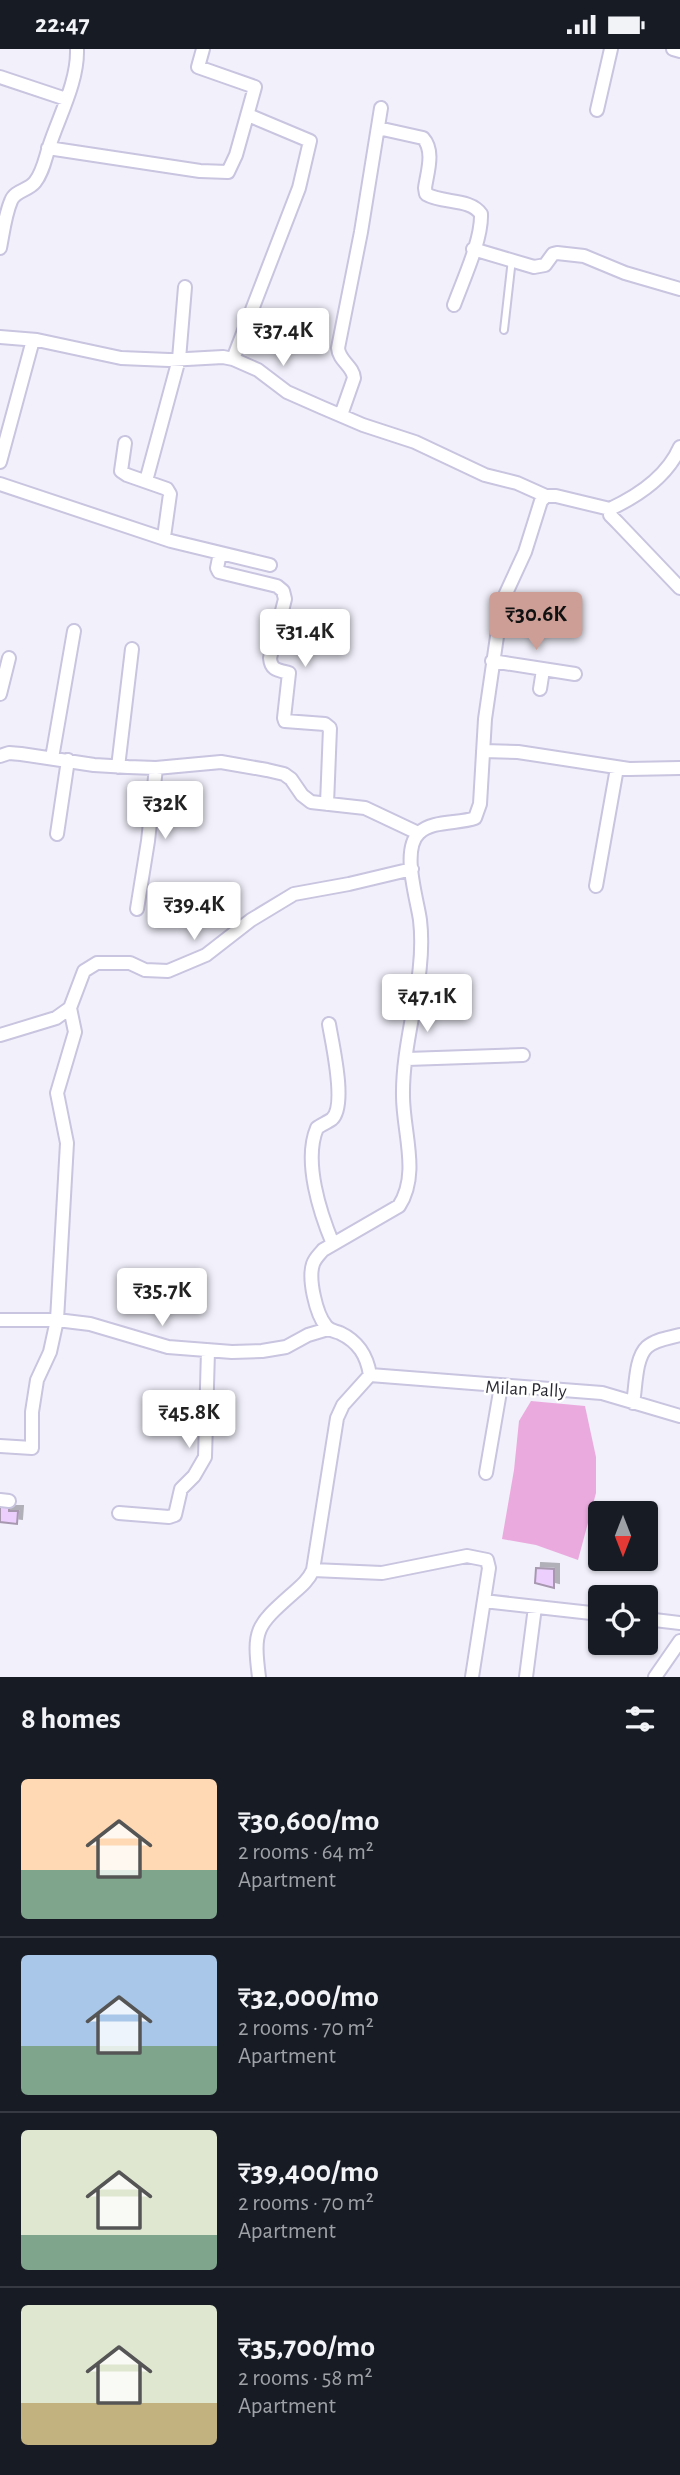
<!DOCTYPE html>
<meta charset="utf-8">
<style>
:root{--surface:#171b24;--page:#20242c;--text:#f1f3f6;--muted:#9ea1a6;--line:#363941;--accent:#cc9e96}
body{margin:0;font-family:"Alegreya Sans",sans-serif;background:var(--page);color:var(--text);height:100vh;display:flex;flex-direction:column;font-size:26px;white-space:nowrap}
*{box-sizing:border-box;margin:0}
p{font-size:23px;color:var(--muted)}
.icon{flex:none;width:38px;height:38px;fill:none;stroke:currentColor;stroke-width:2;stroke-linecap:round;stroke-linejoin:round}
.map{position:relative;height:1628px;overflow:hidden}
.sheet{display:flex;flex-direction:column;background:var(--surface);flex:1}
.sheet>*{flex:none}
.needle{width:46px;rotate:180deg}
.controls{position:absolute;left:588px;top:1452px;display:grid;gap:14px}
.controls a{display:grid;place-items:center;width:70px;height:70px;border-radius:7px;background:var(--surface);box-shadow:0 2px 5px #0004;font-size:35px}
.price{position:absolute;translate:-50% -60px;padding:0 16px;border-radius:7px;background:#fff;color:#222;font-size:23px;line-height:46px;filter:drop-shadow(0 2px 4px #0008)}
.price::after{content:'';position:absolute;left:50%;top:42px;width:21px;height:16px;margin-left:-10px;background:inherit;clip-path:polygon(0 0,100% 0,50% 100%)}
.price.on{background:var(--accent);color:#111}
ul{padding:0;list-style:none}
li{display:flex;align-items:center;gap:21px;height:175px;padding:0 21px}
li+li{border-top:2px solid var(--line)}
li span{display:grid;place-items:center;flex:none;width:196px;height:140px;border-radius:7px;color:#555}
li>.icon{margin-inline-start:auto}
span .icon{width:84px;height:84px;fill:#fffc;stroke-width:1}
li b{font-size:30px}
h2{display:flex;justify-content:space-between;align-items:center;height:84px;padding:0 21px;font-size:30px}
.status{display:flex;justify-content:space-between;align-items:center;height:49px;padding:0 35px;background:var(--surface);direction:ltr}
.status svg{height:19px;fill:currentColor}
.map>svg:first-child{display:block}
.green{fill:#ebaade}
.building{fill:#edcffd;stroke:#a798b0;stroke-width:2;filter:url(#shadow)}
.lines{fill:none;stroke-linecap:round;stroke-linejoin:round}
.service-casing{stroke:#c9c4df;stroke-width:10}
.minor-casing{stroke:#c9c4df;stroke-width:16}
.service{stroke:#fff;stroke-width:6}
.minor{stroke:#fff;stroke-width:12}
.labels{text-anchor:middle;stroke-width:5;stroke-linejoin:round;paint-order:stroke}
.street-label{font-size:19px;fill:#2c2b35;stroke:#fff}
</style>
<div class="status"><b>22:47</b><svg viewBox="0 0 49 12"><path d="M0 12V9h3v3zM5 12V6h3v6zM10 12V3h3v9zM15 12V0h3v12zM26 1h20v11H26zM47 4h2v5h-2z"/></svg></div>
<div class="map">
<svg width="680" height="1628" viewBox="0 0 680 1628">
<defs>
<filter id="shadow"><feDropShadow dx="5" dy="-5" stdDeviation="0" flood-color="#0004"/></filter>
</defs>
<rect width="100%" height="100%" fill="#f1f0fb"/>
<path class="green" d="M531 1352 585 1357 596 1408V1444L578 1511 536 1496 502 1490 514 1421 519 1372Z"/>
<path class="building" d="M0 1454 9 1455V1462H18L17 1475 0 1473Z
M536 1519 554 1520V1539L535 1534Z"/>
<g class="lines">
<defs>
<path id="service" d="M504 281 512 210"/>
<path id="minor" d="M673 0 680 2
M0 28 66 50
M597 61 611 0
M378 79 423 89C435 102 427 124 425 139L426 145C443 155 470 149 481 165 482 191 463 231 454 256
M48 99 200 122 228 123 236 106 255 38 198 18 203 0
M0 199C3 184 5 166 11 152 15 141 28 142 35 133 43 123 45 110 49 98 59 67 78 33 77 0
M473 200 534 218 545 216 553 205 557 204 584 207 625 224 680 240
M0 288 37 291 121 309 169 311 223 308 233 310 258 321 287 343 321 358 363 376 415 393 485 426 517 434 546 447
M233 310 299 139 310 92 248 66
M341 366 354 329C353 317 339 312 338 299L361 183 381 59
M125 394 121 422 127 426 167 440 170 445 164 488
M0 413 33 291
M146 432 179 310 185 238
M0 435 171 492 270 516
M610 460V466L617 473 680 539
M220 504 217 519 219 523 277 537 283 542 285 550 270 609C271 621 277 621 289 624L284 669 285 672 325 675 330 679 327 755
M492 612 575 625
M540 640 543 621
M0 645 9 609
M483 702 518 703 629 720 680 719
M0 707 9 704 21 705 94 716 128 718 156 719 221 713 267 721 284 725 291 730 302 746 311 753 365 759 418 784
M52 709 74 582
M118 718 132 600
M57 785 68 711
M596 837 617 719
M137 860 148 792 156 719
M329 975C332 994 347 1056 332 1070 328 1073 321 1076 317 1079 303 1112 320 1164 333 1195
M0 986 56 969 70 959 84 922 97 914H130L145 921 168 922 206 906 251 871 294 845 349 835 412 820
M407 1010 523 1006
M0 1271H57L90 1275 168 1298 232 1303 262 1302 286 1298 308 1286 328 1280
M370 1326 602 1344 680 1367
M633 1354C636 1338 635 1309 647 1298 656 1290 670 1289 680 1286
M0 1397 32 1399V1363L37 1331 50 1303 57 1271 67 1094 57 1044 75 983 70 959
M486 1424 501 1337
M0 1451 9 1452
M119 1464 169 1468 175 1466 181 1440 194 1427 205 1408 208 1302
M313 1521 382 1524 467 1507 487 1511 489 1519 472 1628
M484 1552 600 1565
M646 1570 680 1574
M259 1628C253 1581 256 1577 291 1546 300 1538 308 1532 313 1521L337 1369 343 1356 370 1326C367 1307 359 1293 340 1284 335 1282 330 1282 326 1277 316 1265 308 1230 313 1215 315 1209 319 1206 323 1201L399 1157C420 1125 403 1083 403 1047 402 988 427 930 420 871 417 849 401 801 419 784 432 771 459 775 475 769L480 755 485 670 502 553 525 503 541 452 546 447H556L610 460C638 447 667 428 680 398
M526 1628 535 1558
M655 1628 680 1592"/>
</defs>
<use href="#service" class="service-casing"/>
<use href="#minor" class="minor-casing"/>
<use href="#service" class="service"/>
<use href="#minor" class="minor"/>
</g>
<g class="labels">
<g class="street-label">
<text transform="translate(526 1339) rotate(3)" y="7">Milan Pally</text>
</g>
</g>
</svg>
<div class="controls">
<a><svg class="needle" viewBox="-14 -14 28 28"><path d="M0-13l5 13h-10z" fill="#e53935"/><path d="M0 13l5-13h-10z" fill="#9ea1a6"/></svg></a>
<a><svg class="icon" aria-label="locate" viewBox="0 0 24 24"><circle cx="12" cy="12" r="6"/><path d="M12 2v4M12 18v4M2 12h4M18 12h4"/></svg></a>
</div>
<b class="price" style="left:283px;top:319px">₹37.4K</b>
<b class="price on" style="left:536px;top:603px">₹30.6K</b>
<b class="price" style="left:305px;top:620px">₹31.4K</b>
<b class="price" style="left:165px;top:792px">₹32K</b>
<b class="price" style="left:194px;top:893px">₹39.4K</b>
<b class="price" style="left:427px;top:985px">₹47.1K</b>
<b class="price" style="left:162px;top:1279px">₹35.7K</b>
<b class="price" style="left:189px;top:1401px">₹45.8K</b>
</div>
<section class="sheet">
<h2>8 homes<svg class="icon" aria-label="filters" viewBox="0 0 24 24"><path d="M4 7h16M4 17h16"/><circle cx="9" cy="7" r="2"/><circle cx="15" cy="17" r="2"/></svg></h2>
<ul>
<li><span style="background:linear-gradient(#ffd9b3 65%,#7fa58c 0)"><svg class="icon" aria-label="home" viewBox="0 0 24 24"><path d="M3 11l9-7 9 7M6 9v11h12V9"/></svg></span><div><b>₹30,600/mo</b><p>2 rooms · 64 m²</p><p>Apartment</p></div></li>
<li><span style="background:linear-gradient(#a9c7e8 65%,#7fa58c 0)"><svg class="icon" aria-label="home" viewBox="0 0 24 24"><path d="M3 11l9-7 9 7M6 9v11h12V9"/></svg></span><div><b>₹32,000/mo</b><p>2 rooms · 70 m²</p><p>Apartment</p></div></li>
<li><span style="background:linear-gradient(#dfe7d0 75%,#7fa58c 0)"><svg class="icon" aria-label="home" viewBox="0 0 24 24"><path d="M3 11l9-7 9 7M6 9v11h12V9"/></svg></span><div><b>₹39,400/mo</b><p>2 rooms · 70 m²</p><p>Apartment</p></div></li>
<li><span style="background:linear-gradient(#dfe7d0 70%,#c2b280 0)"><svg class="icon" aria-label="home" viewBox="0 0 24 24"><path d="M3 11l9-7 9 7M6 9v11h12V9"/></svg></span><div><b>₹35,700/mo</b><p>2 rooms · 58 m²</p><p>Apartment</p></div></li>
</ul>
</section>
